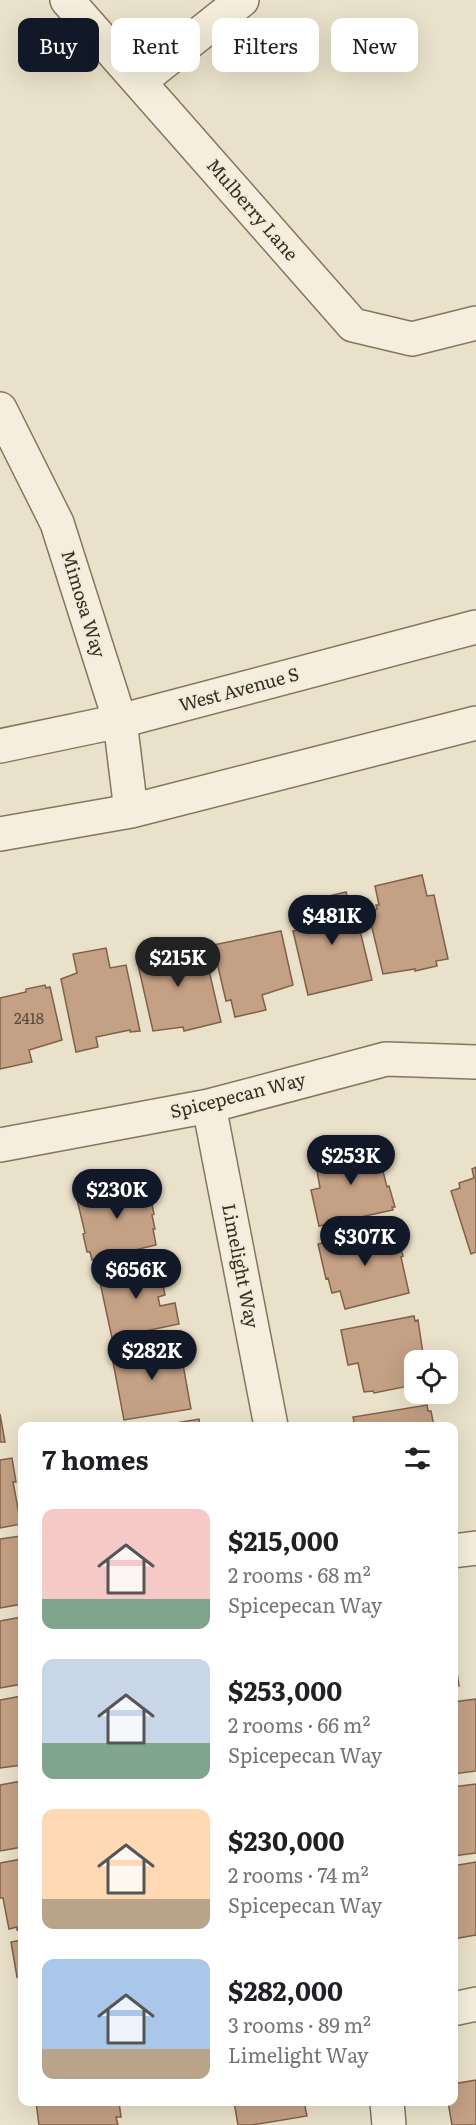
<!DOCTYPE html>
<meta charset="utf-8">
<style>
:root{--surface:#fff;--page:#f6f6f6;--text:#202124;--muted:#757577;--accent:#111827}
body{margin:0;font-family:Literata,serif;background:var(--page);color:var(--text);height:100vh;display:flex;flex-direction:column;font-size:22px;white-space:nowrap}
*{box-sizing:border-box;margin:0}
p{font-size:20px;color:var(--muted)}
.icon{flex:none;width:33px;height:33px;fill:none;stroke:currentColor;stroke-width:2;stroke-linecap:round;stroke-linejoin:round}
.map{position:relative;flex:1;overflow:hidden}
.sheet{position:absolute;left:18px;top:1422px;width:440px;height:684px;display:flex;flex-direction:column;background:var(--surface);border-radius:12px;box-shadow:0 6px 24px #0002}
.sheet>*{flex:none}
.hud{position:absolute;left:18px;top:18px;width:441px;height:54px;display:flex;gap:12px}
.buttons{position:absolute;left:404px;top:1350px;display:grid;gap:12px}
.buttons a{display:grid;place-items:center;width:54px;height:54px;border-radius:12px;background:var(--surface);box-shadow:0 6px 24px #0002;font-size:30px}
.price{position:absolute;translate:-50% -51px;padding:0 14px;border-radius:21px;background:var(--accent);color:#fff;font-size:20px;line-height:39px;filter:drop-shadow(0 2px 3px #0008)}
.price::after{content:'';position:absolute;left:50%;top:36px;width:18px;height:14px;margin-left:-9px;background:inherit;clip-path:polygon(0 0,100% 0,50% 100%)}
.price.selected{background:#222;color:#fff}
ul{padding:0;list-style:none}
li{display:flex;align-items:center;gap:18px;height:150px;padding:0 24px}
li span{display:grid;place-items:center;flex:none;width:168px;height:120px;border-radius:12px;color:#555}
li>.icon{margin-inline-start:auto}
span .icon{width:72px;height:72px;fill:#fffc;stroke-width:1}
li b{font-size:26px}
h2{display:flex;justify-content:space-between;align-items:center;height:72px;padding:0 24px;font-size:26px}
.pill{padding:0 21px;border-radius:12px;background:var(--surface);box-shadow:0 6px 24px #0002;font-size:21px;line-height:54px}
.pill.selected{background:var(--accent);color:#fff}
.map>svg:first-child{display:block}
.building{fill:#c4a084;stroke:#816049;stroke-width:1.5}
.lines{fill:none;stroke-linecap:round;stroke-linejoin:round}
.minor-casing{stroke:#857460;stroke-width:36}
.minor{stroke:#f6eedc;stroke-width:33}
.labels{text-anchor:middle;stroke-width:4.5;stroke-linejoin:round;paint-order:stroke}
.number-label{font-size:15px;fill:#5a4a3a}
.street-label{font-size:18px;fill:#372d22;stroke:#f2ebd9}
</style>
<div class="map">
<svg width="476" height="2125" viewBox="0 0 476 2125">
<rect width="100%" height="100%" fill="#eae1ca"/>
<path class="building" d="M422 875 427 896 434 895 448 959 436 961 437 966 415 971V969L383 974 368 911 377 909 376 905H379L375 886Z
M346 892 352 916 356 914 372 980 308 995 293 931 306 928 302 911 318 907 316 899Z
M281 931 293 985 262 995 266 1010 235 1017 231 1000 226 1001 213 945Z
M199 941 204 963 207 962 221 1022 184 1031 183 1027 153 1031 136 956Z
M106 948 110 968 126 965 140 1031 130 1032V1030L96 1037 98 1047 76 1052 61 979 77 973 73 954Z
M45 985 46 988 50 987 62 1040 29 1050 32 1062 0 1069V998L26 992V989Z
M376 1144 387 1187 389 1186 395 1207H392L393 1210 319 1226 311 1190 320 1188 315 1159Z
M476 1167V1252L471 1254 451 1191 460 1188 459 1183 474 1178 472 1169Z
M141 1180 144 1192 149 1191 154 1214 152 1215 155 1229H153L156 1245 92 1260 90 1252H87L83 1234 85 1233 76 1195Z
M395 1226 403 1256 401 1257 409 1293 345 1309 340 1291 332 1293 328 1278 326 1279 318 1244Z
M158 1260 165 1295 158 1297 160 1306 175 1303 179 1324 112 1338 98 1273Z
M414 1316 415 1321 418 1320 424 1360H414V1385L374 1393 373 1391 364 1392 358 1363 348 1365 341 1330Z
M187 1343 190 1358 182 1359 191 1409 124 1420 113 1362V1355Z
M427 1405 428 1411H431L434 1426H355L353 1417Z
M0 1414 5 1442H0Z
M199 1419 200 1426H158Z
M12 1458 16 1482H13L21 1524 0 1528V1460Z
M20 1536 22 1545V1604L0 1608V1539Z
M22 1617V1684L0 1688V1621Z
M453 1644 459 1686 453 1687Z
M22 1696V1765L0 1768V1700Z
M476 1699V1771L453 1774V1702Z
M22 1781V1847L0 1851V1785Z
M476 1784V1853L453 1856V1787Z
M22 1859V1929L17 1930V1927L9 1929 3 1898H0V1863Z
M476 1862V1935L453 1939V1866Z
M22 1940V1976L17 1977 11 1942Z
M476 2080V2125H452L448 2102H453V2084Z
M36 2102H119L121 2117H116L118 2125H39Z
M234 2102H304L307 2116 252 2125H238Z"/>
<g class="lines">
<defs>
<path id="minor" d="M67 0 353 325 412 339 476 323
M139 82 242 0
M0 409 57 523 120 721 131 811
M0 746 120 721 476 627
M0 834 131 811 476 723
M209 1106 271 1426
M0 1145 209 1106 386 1059 476 1062
M453 1551 476 1548
M453 2009 476 2004
M387 2102 389 2125"/>
</defs>
<use href="#minor" class="minor-casing"/>
<use href="#minor" class="minor"/>
</g>
<g class="labels">
<g class="number-label">
<text x="29" y="1024">2418</text>
</g>
<g class="street-label">
<text transform="translate(252 210) rotate(49)" y="6">Mulberry Lane</text>
<text transform="translate(83 604) rotate(73)" y="6">Mimosa Way</text>
<text transform="translate(239 690) rotate(-15)" y="6">West Avenue S</text>
<text transform="translate(238 1096) rotate(-14)" y="6">Spicepecan Way</text>
<text transform="translate(240 1266) rotate(79)" y="6">Limelight Way</text>
</g>
</g>
</svg>
<div class="buttons">
<a><svg class="icon" aria-label="locate" viewBox="0 0 24 24"><circle cx="12" cy="12" r="6"/><path d="M12 2v4M12 18v4M2 12h4M18 12h4"/></svg></a>
</div>
<b class="price" style="left:332px;top:946px">$481K</b>
<b class="price selected" style="left:178px;top:988px">$215K</b>
<b class="price" style="left:351px;top:1186px">$253K</b>
<b class="price" style="left:117px;top:1220px">$230K</b>
<b class="price" style="left:365px;top:1267px">$307K</b>
<b class="price" style="left:136px;top:1300px">$656K</b>
<b class="price" style="left:152px;top:1381px">$282K</b>
<div class="hud">
<a class="pill selected">Buy</a>
<a class="pill">Rent</a>
<a class="pill">Filters</a>
<a class="pill">New</a>
</div>
<section class="sheet">
<h2>7 homes<svg class="icon" aria-label="filters" viewBox="0 0 24 24"><path d="M4 7h16M4 17h16"/><circle cx="9" cy="7" r="2"/><circle cx="15" cy="17" r="2"/></svg></h2>
<ul>
<li><span style="background:linear-gradient(#f6c9c9 75%,#7fa58c 0)"><svg class="icon" aria-label="home" viewBox="0 0 24 24"><path d="M3 11l9-7 9 7M6 9v11h12V9"/></svg></span><div><b>$215,000</b><p>2 rooms · 68 m²</p><p>Spicepecan Way</p></div></li>
<li><span style="background:linear-gradient(#c9d6e8 70%,#7fa58c 0)"><svg class="icon" aria-label="home" viewBox="0 0 24 24"><path d="M3 11l9-7 9 7M6 9v11h12V9"/></svg></span><div><b>$253,000</b><p>2 rooms · 66 m²</p><p>Spicepecan Way</p></div></li>
<li><span style="background:linear-gradient(#ffd9b3 75%,#b9a48a 0)"><svg class="icon" aria-label="home" viewBox="0 0 24 24"><path d="M3 11l9-7 9 7M6 9v11h12V9"/></svg></span><div><b>$230,000</b><p>2 rooms · 74 m²</p><p>Spicepecan Way</p></div></li>
<li><span style="background:linear-gradient(#a9c7e8 75%,#b9a48a 0)"><svg class="icon" aria-label="home" viewBox="0 0 24 24"><path d="M3 11l9-7 9 7M6 9v11h12V9"/></svg></span><div><b>$282,000</b><p>3 rooms · 89 m²</p><p>Limelight Way</p></div></li>
</ul>
</section>
</div>
